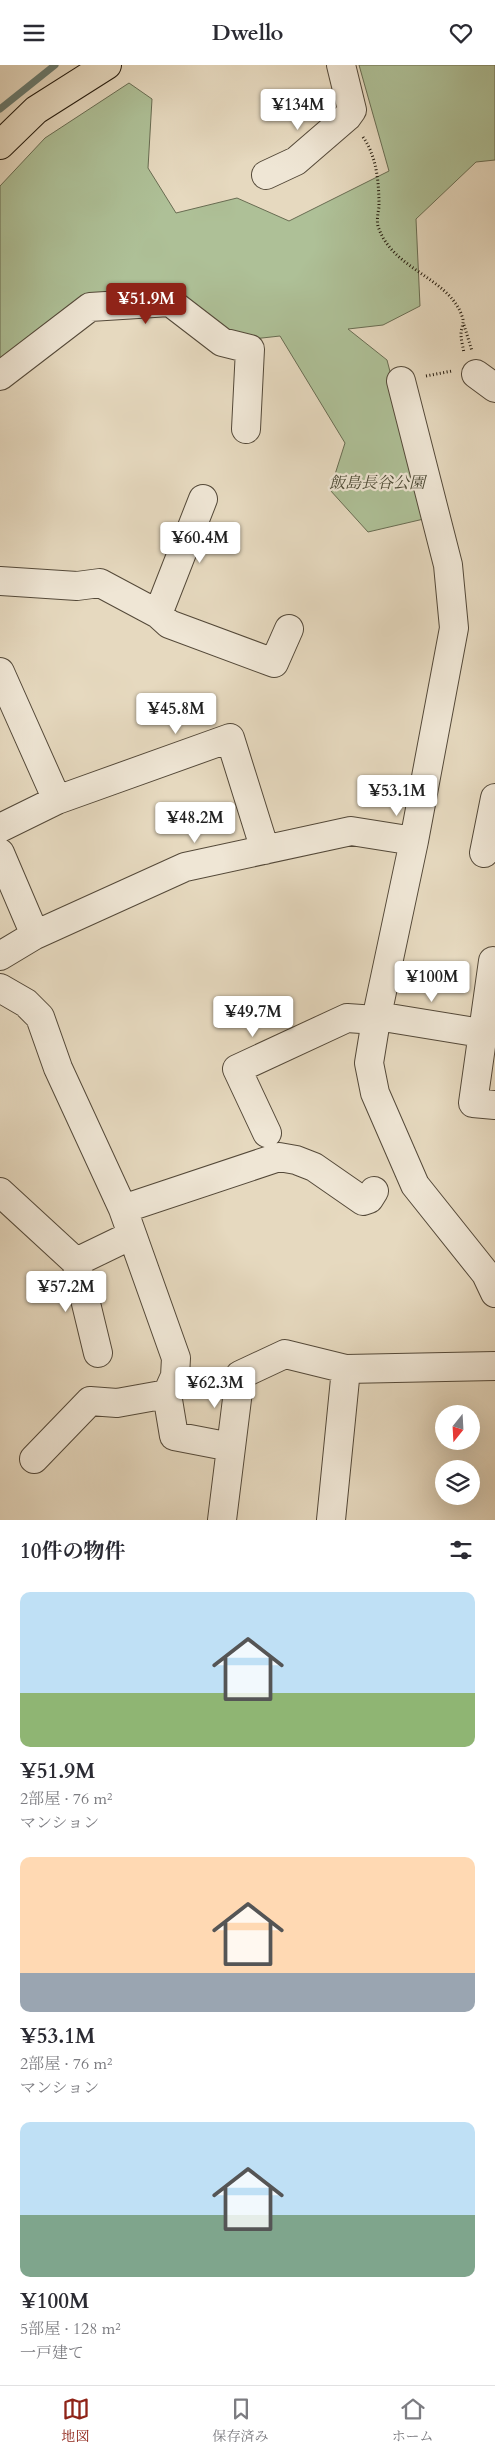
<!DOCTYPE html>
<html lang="ja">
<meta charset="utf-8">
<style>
:root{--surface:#fff;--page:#f2f2f3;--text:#2b2b33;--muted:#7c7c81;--line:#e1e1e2;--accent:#8f2418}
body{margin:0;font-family:Cardo,"Noto Serif JP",serif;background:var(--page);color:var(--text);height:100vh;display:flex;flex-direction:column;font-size:19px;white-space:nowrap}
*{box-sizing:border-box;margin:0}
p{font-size:16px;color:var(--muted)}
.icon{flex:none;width:28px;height:28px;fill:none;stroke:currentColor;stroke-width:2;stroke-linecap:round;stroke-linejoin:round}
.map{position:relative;height:1455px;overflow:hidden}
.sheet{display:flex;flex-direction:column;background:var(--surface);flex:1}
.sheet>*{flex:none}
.needle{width:32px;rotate:198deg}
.fabs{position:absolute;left:435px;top:1340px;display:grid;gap:10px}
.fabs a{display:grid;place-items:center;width:45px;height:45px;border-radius:50%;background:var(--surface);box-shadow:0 5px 20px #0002;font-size:25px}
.price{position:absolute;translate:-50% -42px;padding:0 11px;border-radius:5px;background:#fff;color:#222;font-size:16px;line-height:32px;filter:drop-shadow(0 1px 2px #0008)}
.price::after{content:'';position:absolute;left:50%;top:30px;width:15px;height:11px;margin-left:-8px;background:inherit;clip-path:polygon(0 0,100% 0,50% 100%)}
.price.selected{background:var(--accent);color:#fff}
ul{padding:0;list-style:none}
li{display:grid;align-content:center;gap:10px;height:265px;padding:0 20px}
li span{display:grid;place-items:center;height:155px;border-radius:10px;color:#555}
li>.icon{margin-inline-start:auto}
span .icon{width:90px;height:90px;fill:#fffc;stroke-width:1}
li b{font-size:21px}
h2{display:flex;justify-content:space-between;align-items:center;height:60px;padding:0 20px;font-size:21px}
header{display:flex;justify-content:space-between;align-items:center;height:65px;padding:0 20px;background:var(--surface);font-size:22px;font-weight:800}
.tab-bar{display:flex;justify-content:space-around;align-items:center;height:70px;border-top:1px solid var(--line);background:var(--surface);font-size:14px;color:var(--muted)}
.tab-bar a{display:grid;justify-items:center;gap:2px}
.tab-bar .selected{color:var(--accent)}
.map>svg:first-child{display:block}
.green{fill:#aec097;stroke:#686c52}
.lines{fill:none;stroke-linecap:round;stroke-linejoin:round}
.stream{stroke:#687a6f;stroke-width:7}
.minor-casing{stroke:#544939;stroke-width:30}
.major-casing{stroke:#23190c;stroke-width:30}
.path{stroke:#23190c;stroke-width:3;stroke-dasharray:1 2.5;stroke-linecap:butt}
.minor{stroke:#efe6d5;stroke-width:28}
.major{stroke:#e6d9bf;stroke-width:28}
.labels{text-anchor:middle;stroke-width:4.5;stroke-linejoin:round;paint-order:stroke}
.park-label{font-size:16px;font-style:italic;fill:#4d4b36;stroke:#efe6d5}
</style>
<header><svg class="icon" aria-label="menu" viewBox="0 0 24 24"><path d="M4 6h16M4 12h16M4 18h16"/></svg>Dwello<svg class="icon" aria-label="heart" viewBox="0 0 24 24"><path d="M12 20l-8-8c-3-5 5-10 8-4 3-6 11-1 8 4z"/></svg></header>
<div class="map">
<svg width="495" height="1455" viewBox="0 0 495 1455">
<rect width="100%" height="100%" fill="#e6d9bf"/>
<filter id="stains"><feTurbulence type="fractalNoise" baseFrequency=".004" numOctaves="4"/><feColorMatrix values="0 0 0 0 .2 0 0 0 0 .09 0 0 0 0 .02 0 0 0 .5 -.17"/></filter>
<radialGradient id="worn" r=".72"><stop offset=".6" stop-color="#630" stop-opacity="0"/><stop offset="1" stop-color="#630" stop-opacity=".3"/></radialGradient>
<path class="green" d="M359 0H495V95L476 97 416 154 420 241 383 260 348 264 387 295 428 453 368 467 330 425 345 378 280 271 244 275 171 234 90 239 0 309V121L45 73 129 18 152 34 148 103 176 148 237 133 289 156 389 106Z"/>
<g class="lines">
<path class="stream" d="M0 44 55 0"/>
<defs>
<path id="minor" d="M266 110 296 96 347 52 352 45 341 0
M476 309 495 323
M0 311 90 242 170 237 222 277 250 284 246 364
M401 316 448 500 454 563 414 776 376 955 369 998 375 1028 415 1120 486 1209 495 1228
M0 516 77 521 100 518 158 549 169 559 274 598 289 564
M158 549 203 434
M0 607 57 735
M0 763 57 735 230 673 265 785
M0 788 35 870
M484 788 495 733
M0 891 35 870 185 802 351 766 414 776
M493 896 473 1038 495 1040
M0 923 26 938 40 952 58 1003 123 1144 176 1293 175 1311 167 1329
M377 951 481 968
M267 1068 237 1004 347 953 376 955
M0 1127 76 1197 132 1170
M123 1144 279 1092 296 1095 314 1102 363 1136 369 1134 374 1126
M76 1197 98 1288
M346 1304 495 1301
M34 1394 90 1336 117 1338 167 1329 174 1371 231 1382
M222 1455 240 1310 285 1289 346 1304 331 1455"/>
<path id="major" d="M0 80 36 45 107 0"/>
</defs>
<use href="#minor" class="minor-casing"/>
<use href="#major" class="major-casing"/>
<path class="path" d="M363 72C377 92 379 118 379 142 378 148 376 158 379 164 394 205 449 213 462 251 465 258 461 262 461 269 461 275 463 282 464 288
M464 260 472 286
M426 311 452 306"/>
<use href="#minor" class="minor"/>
<use href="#major" class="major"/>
</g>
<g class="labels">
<g class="park-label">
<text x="377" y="423">飯島長谷公園</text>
</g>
</g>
<rect width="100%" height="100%" filter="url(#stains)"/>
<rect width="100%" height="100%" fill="url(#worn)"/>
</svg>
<div class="fabs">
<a><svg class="needle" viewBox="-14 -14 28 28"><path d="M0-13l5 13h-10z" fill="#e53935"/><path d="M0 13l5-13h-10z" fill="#7c7c81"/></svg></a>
<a><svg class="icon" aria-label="layers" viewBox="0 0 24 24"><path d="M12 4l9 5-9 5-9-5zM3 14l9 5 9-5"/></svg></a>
</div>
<b class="price" style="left:298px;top:66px">¥134M</b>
<b class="price selected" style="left:146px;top:260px">¥51.9M</b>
<b class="price" style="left:200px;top:499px">¥60.4M</b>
<b class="price" style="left:176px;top:670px">¥45.8M</b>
<b class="price" style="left:397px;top:752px">¥53.1M</b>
<b class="price" style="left:195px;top:779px">¥48.2M</b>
<b class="price" style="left:432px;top:938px">¥100M</b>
<b class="price" style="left:253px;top:973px">¥49.7M</b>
<b class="price" style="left:66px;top:1248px">¥57.2M</b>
<b class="price" style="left:215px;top:1344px">¥62.3M</b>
</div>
<section class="sheet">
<h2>10件の物件<svg class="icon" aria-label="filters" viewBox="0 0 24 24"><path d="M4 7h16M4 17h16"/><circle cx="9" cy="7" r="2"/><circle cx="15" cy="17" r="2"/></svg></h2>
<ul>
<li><span style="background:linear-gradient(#bfe0f5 65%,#8fb573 0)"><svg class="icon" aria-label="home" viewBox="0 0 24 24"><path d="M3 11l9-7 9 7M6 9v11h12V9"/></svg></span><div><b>¥51.9M</b><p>2部屋 · 76 m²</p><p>マンション</p></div></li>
<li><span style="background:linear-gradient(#ffd9b3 75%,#9aa5b1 0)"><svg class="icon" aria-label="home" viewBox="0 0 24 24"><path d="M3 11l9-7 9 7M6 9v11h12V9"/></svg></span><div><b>¥53.1M</b><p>2部屋 · 76 m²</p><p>マンション</p></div></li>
<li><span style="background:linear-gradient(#bfe0f5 60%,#7fa58c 0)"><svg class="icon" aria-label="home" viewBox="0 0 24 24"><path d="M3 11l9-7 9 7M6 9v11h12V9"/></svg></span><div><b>¥100M</b><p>5部屋 · 128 m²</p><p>一戸建て</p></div></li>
</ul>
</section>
<nav class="tab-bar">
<a class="selected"><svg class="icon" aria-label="map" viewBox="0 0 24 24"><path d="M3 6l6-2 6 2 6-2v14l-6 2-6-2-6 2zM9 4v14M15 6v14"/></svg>地図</a>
<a><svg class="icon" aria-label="saved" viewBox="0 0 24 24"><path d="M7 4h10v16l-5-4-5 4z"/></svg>保存済み</a>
<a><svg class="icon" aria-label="home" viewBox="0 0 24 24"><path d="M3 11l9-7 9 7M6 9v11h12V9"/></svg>ホーム</a>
</nav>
